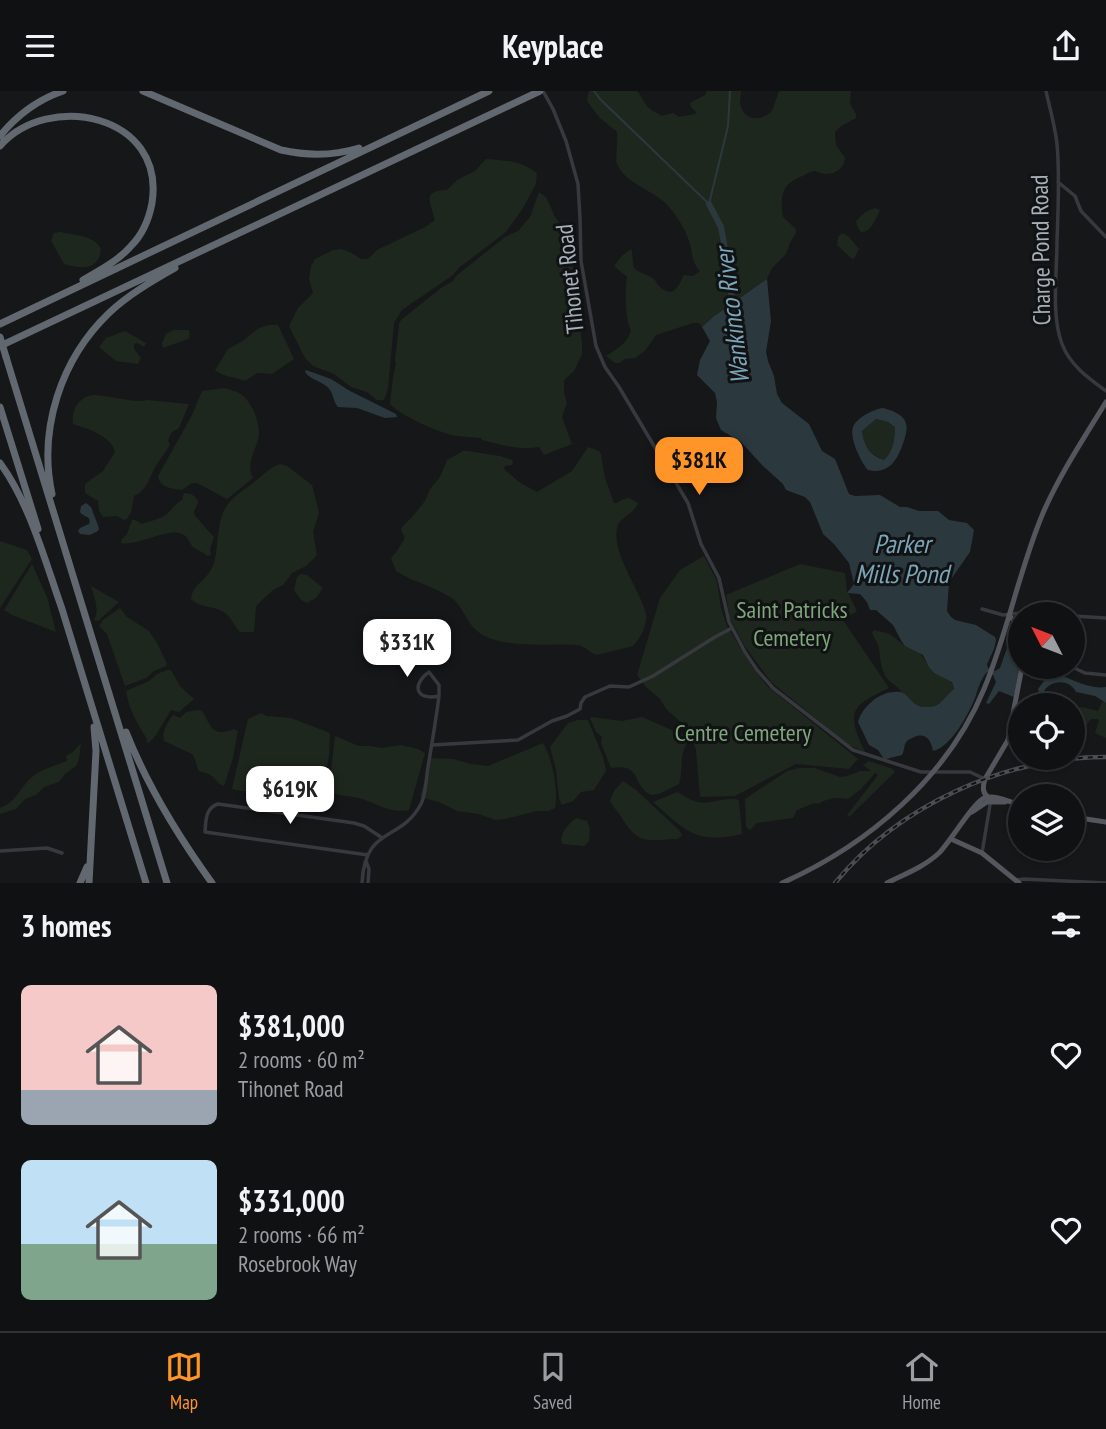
<!DOCTYPE html>
<meta charset="utf-8">
<style>
:root{--surface:#101113;--page:#191a1c;--text:#f1f3f6;--muted:#9c9da0;--line:#303133;--accent:#ff9428}
body{margin:0;font-family:"PT Sans Narrow",sans-serif;background:var(--page);color:var(--text);height:100vh;display:flex;flex-direction:column;font-size:26px;white-space:nowrap}
*{box-sizing:border-box;margin:0}
p{font-size:23px;color:var(--muted)}
.icon{flex:none;width:38px;height:38px;fill:none;stroke:currentColor;stroke-width:2;stroke-linecap:round;stroke-linejoin:round}
.map{position:relative;height:792px;overflow:hidden}
.details{display:flex;flex-direction:column;background:var(--surface);flex:1}
.details>*{flex:none}
.needle{width:46px;rotate:312deg}
.fabs{position:absolute;left:1008px;top:511px;display:grid;gap:14px}
.fabs a{display:grid;place-items:center;width:77px;height:77px;border-radius:50%;background:var(--surface);box-shadow:0 2px 5px #0004,0 0 0 2px var(--line);font-size:35px}
.price{position:absolute;translate:-50% -60px;padding:0 16px;border-radius:14px;background:#fff;color:#222;font-size:23px;line-height:46px;filter:drop-shadow(0 2px 4px #0008)}
.price::after{content:'';position:absolute;left:50%;top:42px;width:21px;height:16px;margin-left:-10px;background:inherit;clip-path:polygon(0 0,100% 0,50% 100%)}
.price.current{background:var(--accent);color:#111}
ul{padding:0;list-style:none}
li{display:flex;align-items:center;gap:21px;height:175px;padding:0 21px}
li span{display:grid;place-items:center;flex:none;width:196px;height:140px;border-radius:10px;color:#555}
li>.icon{margin-inline-start:auto}
span .icon{width:84px;height:84px;fill:#fffc;stroke-width:1}
li b{font-size:30px}
h2{display:flex;justify-content:space-between;align-items:center;height:84px;padding:0 21px;font-size:30px}
header{display:flex;justify-content:space-between;align-items:center;height:91px;padding:0 21px;background:var(--surface);font-size:32px;font-weight:800}
.menu{display:flex;justify-content:space-around;align-items:center;height:98px;border-top:2px solid var(--line);background:var(--surface);font-size:19px;color:var(--muted)}
.menu a{display:grid;justify-items:center;gap:4px}
.menu .current{color:var(--accent)}
.map>svg:first-child{display:block}
.green{fill:#1e271e}
.water{fill:#2b393e;fill-rule:evenodd}
.lines{fill:none;stroke-linecap:round;stroke-linejoin:round}
.stream{stroke:#2b393e;stroke-width:2}
.river{stroke:#2b393e;stroke-width:6}
.minor{stroke:#37393e;stroke-width:3.5}
.major{stroke:#53575d;stroke-width:5}
.highway{stroke:#62686f;stroke-width:7}
.rail-casing{stroke:#4a4e53;stroke-width:4.5}
.rail{stroke:#111214;stroke-width:2;stroke-dasharray:5;stroke-linecap:butt}
.highway-bridge{stroke:#62686f;stroke-width:7}
.labels{text-anchor:middle;stroke-width:6;stroke-linejoin:round;paint-order:stroke}
.street-label{font-size:24px;fill:#a7b0ba;stroke:#111214}
.park-label{font-size:24px;fill:#80a77c;stroke:#111214}
.water-label{font-size:26px;font-style:italic;fill:#7ba5b8;stroke:#111214}
</style>
<header><svg class="icon" aria-label="menu" viewBox="0 0 24 24"><path d="M4 6h16M4 12h16M4 18h16"/></svg>Keyplace<svg class="icon" aria-label="share" viewBox="0 0 24 24"><path d="M12 15V3M7 8l5-5 5 5M5 13v7h14v-7"/></svg></header>
<div class="map">
<svg width="1106" height="792" viewBox="0 0 1106 792">
<rect width="100%" height="100%" fill="#161719"/>
<path class="green" d="M589 0H637C642 5 643 12 649 17 653 21 658 22 662 25L673 22 679 26 695 23 696 21 691 16 690 12 705 4 707 0H741C741 2 740 10 740 12 743 30 761 31 772 20L779 0H851L850 13 856 23V27L841 35 835 41 836 54 845 67C844 77 836 83 826 83 823 83 819 81 815 80 810 80 805 84 800 86 781 93 780 108 783 126L796 138V142L790 152 786 163 772 177 767 188 713 226 702 236 699 232H693L656 244 645 260 635 267 625 268 619 272H615L606 265C617 258 628 252 631 239 625 230 625 197 627 186L614 175 622 165 631 158C634 164 631 171 635 178 640 182 645 183 651 186 655 188 656 191 659 195 674 209 678 195 684 184L693 185 700 180C691 171 693 161 689 150 685 138 678 127 670 117 656 99 627 95 617 73 615 70 618 49 617 41L599 26 587 10Z
M486 68C507 70 519 69 537 82L536 93 523 117 506 141 460 176 453 184 402 219 394 232 388 297 384 309H377L367 301 351 296 334 283 313 275 305 267 289 235 298 217 313 202 309 188 311 175 315 168 333 159 341 158 350 161 361 168H368L377 159 425 136 435 129C430 111 422 99 447 99L457 89 475 80Z
M539 101 546 106 555 126 569 144 582 252V263L574 280 564 289V302L567 312 562 326 572 353 544 364 539 356C519 359 501 354 482 349L481 347C473 346 465 346 457 345 441 343 401 325 390 313L393 286 396 273 395 269 399 233 401 229 441 197 453 190 456 185 505 146 518 140 530 126Z
M875 117 880 119C876 127 872 141 861 141L858 137 856 130 865 121Z
M60 141C74 144 94 144 101 158 99 180 81 178 64 173L51 150 54 142Z
M842 142 848 145 859 158 854 168 851 167 837 154 838 146Z
M269 234H278L294 268 272 283 257 282 245 290C235 286 223 286 215 279L228 258 241 251 259 237Z
M174 239H189L190 246 188 248 163 257 162 252 166 243Z
M125 240 146 252 144 256 137 252 134 253V258L141 267 138 273 116 270 99 256 106 247Z
M225 297C230 299 236 300 241 303 253 312 262 336 258 349 254 362 246 374 253 387L227 408 197 392H192L182 399C172 398 159 396 158 385L192 324 202 300Z
M93 304C109 304 135 313 147 309L189 313 179 337 172 341 168 349 170 354C166 361 161 367 157 373 149 386 148 399 134 405L131 421 127 428 124 429 117 425 103 426 99 420 98 410 85 402V393L103 380 115 361C111 344 87 338 73 333 71 318 79 306 93 304Z
M876 328 888 331 895 336C895 348 893 361 884 369 870 364 864 355 862 340Z
M588 356 599 360 601 363 605 387 614 412H617L623 408 629 407 638 412C634 424 619 426 617 437 612 463 639 497 646 522 647 535 642 545 633 555L597 564C590 562 586 556 578 554 550 552 500 559 477 540 465 530 463 514 450 506 433 495 413 491 396 480L391 467 397 460 405 447 401 439 402 436 412 426 425 410 430 398 440 386 447 369 463 360H468L500 365 512 369 513 372 512 374 505 375 504 378 519 391 537 401 572 380Z
M280 373 287 375 312 394 319 422 313 441 317 464 306 475 292 482 283 494 273 499 259 512 256 516 254 541H240C234 535 232 527 225 522 214 514 202 518 191 508 193 492 208 490 214 472 219 455 216 428 228 413 233 406 246 397 253 392 262 385 269 377 280 373Z
M184 402C191 402 197 405 198 412 197 414 193 421 194 423 195 425 212 444 214 446L210 458 211 464 207 465C202 460 198 460 193 456 189 452 188 445 182 443 168 436 136 456 121 452L122 448 127 443 132 429H135L142 433C149 430 157 429 164 425 171 421 174 413 182 409Z
M0 450 27 459 32 468 0 517Z
M704 465 717 490 721 517 727 535 753 577 767 595 858 668 849 678 796 673 735 705 700 706 696 659 693 650 682 632 667 619 660 608 646 596 637 584 660 507 680 479Z
M32 473 47 506 56 541 12 524 4 519Z
M800 473 845 482 847 500 857 520 843 529 889 597C850 615 846 621 865 661L847 653 771 591 744 554 730 528 726 504Z
M301 483 307 484 323 497 316 507 307 512 301 509 294 499 297 486Z
M91 495 119 511 98 530 94 529C100 519 94 505 91 495Z
M120 517 127 526 149 540 157 552 167 573 166 575 154 580 146 587 125 595 107 543 99 535 103 529Z
M874 539 890 543 905 555 919 561 934 582 951 590 954 598C948 602 945 610 938 613 920 623 908 607 897 596 893 592 887 590 885 584 881 577 880 566 879 557 878 552 874 547 872 542Z
M167 579H171L180 595 194 608 179 621 171 619 156 644 149 652 146 651 147 648C137 632 129 619 126 600L149 590 157 583Z
M1102 611 1106 612V647L1095 642 1099 629 1097 628H1091C1085 635 1084 641 1074 637L1075 620 1076 617 1082 616 1098 620Z
M198 619 202 620C207 627 211 642 222 641 226 641 230 639 234 638L238 640 233 667 224 695C216 693 217 687 210 684 206 681 202 682 198 679L195 668 192 663 164 650C161 640 168 631 173 624L180 627 186 621Z
M261 622 267 625 291 627 330 642 329 665 322 700H300L285 698 276 702 241 700 232 698 248 628Z
M591 626 622 630 642 626 688 646 689 649C678 664 684 677 679 693L659 703 651 704C631 694 643 672 611 677L601 652 602 646 596 641 590 627Z
M577 629H588L603 666 606 680 594 699 581 701 573 710 562 714 559 708 556 679 550 656 568 632Z
M335 645 359 655H370L382 657 401 654 418 658 425 662 409 719C391 723 376 712 359 707 349 705 339 705 330 701L329 695Z
M81 652 79 668 76 675 65 683 59 691 44 696 36 704 25 708 16 718 0 723V717C18 710 19 697 32 686 43 677 55 675 67 670L66 665 73 661Z
M543 652C552 666 559 702 555 717L549 720H537L505 728 495 729 479 723 457 720 439 711 420 706 431 667 453 668 471 673 488 675Z
M869 670 893 678 895 681 849 726 847 724 878 684 875 682 861 698 848 708C836 706 829 707 818 713L814 712 797 719 793 727 757 732 750 739 746 736 745 708 787 680 799 677H815L840 686 847 685 860 680H871L863 674Z
M623 690 636 699 679 739 682 744 681 746 677 748C649 749 640 755 623 729 619 722 614 717 610 710L614 700Z
M677 701C683 703 690 710 698 711 711 714 725 705 739 709L742 743C695 754 685 739 653 711Z
M576 727 587 730 590 737 589 750 584 755 562 753C559 743 568 733 576 727Z"/>
<path class="water" d="M767 188 771 230 766 261 768 270 774 285 777 303 782 312 809 333 822 360 835 368 849 403 855 405 880 404 900 416H907L919 420H938L949 429 967 432 974 439 970 461 949 491 947 520 951 526 955 529 976 534 995 546 996 549 994 558 987 573 988 577 995 580 1000 577 1007 557 1020 569V573L1014 606 999 600 989 613 986 612 996 591 993 584 987 581C980 589 978 598 975 607 968 624 951 656 933 660 931 649 926 641 914 646 910 648 907 649 905 653 904 657 904 660 902 664L886 668H884L878 659 869 654 858 631C862 615 882 598 900 601 909 602 911 617 928 616 941 616 945 605 954 598L952 591 934 582 929 576 923 564 905 555 902 551 893 534 876 519H870L867 511 860 503 847 502 854 493 849 472 834 453 823 443 810 411 805 406 786 399 783 393 763 375 741 351 721 339 716 327 717 311 715 302 697 284 700 269 710 250 702 236 713 226Z
M306 279 331 288 350 300 396 323 397 326 385 327 357 317 338 316C333 310 334 305 330 299 324 290 311 290 305 281Z
M883 317C909 324 911 333 901 358 895 373 886 383 868 379 861 371 849 347 853 336 856 327 874 318 883 317ZM876 328 888 331 895 336C895 348 893 361 884 369 870 365 864 355 862 340Z
M86 412 91 416 99 437 98 440 90 444 80 443 78 440 80 437 89 433C92 424 84 427 80 421L81 415Z
M1048 581C1068 584 1085 599 1106 596V612L1095 605 1076 601C1069 587 1049 589 1043 602H1039L1038 598 1044 590 1040 586 1047 585Z"/>
<g class="lines">
<path class="stream" d="M594 0 600 8 709 113 728 35 730 0
M1034 576 1049 583"/>
<path class="river" d="M709 113 721 136 728 174 733 219
M1026 581 1052 586"/>
<path class="minor" d="M543 0 553 18 566 50 578 93 580 127 581 170 596 255 605 276 619 296 688 412 701 453 719 487 729 531 745 561 757 579 773 597 853 659 921 681H970L985 688
M1046 0C1050 18 1055 35 1057 53 1060 85 1058 118 1057 151 1057 182 1051 224 1062 253 1070 274 1088 287 1106 300
M1058 91 1075 105 1081 120 1106 146
M982 518 1003 524 1028 521 1051 523
M1073 525 1106 527
M1072 576 1085 582 1106 584
M429 581 439 594V605C416 610 411 594 429 581Z
M432 654 518 649 552 630 567 625 580 618 581 612 585 606 610 595 629 596 653 585 715 546 732 537
M0 760 47 757 62 762
M982 762 990 714 989 710
M368 764 205 741C206 730 205 717 218 713L354 732 364 735 381 746
M366 770 369 778 368 792
M1017 789 1024 788 1106 792
M362 792C365 734 400 752 421 713 426 703 426 688 428 676 432 652 436 629 439 605"/>
<path class="major" d="M1009 524 1014 530 1020 560
M987 705C982 701 983 694 985 688L1008 649 1022 576
M972 721 987 711H1005
M1073 726 1106 731
M951 748 982 762 1019 792
M782 792C868 754 948 686 984 598 1008 541 1019 479 1043 422 1060 383 1084 347 1106 311
M887 792C905 783 924 776 939 762 950 751 974 711 984 707 995 703 1009 711 1020 714"/>
<path class="highway" d="M143 0 281 59C308 65 333 65 359 57
M0 45C17 24 37 9 63 0
M0 55C48 0 166 23 152 112 149 128 143 143 131 155 118 170 100 179 83 189
M0 233 489 0
M0 255 540 0
M6 266 167 792
M0 316 38 438
M0 372C30 413 45 470 62 518L146 792
M52 403C38 338 61 268 109 222 128 204 152 190 175 177
M126 641C147 694 178 745 212 792
M80 792 87 776
M89 792 96 660 94 636"/>
<defs>
<path id="rail" d="M835 792C899 714 1005 666 1106 666"/>
</defs>
<use href="#rail" class="rail-casing"/>
<use href="#rail" class="rail"/>
<path class="highway-bridge" d="M0 246 6 266"/>
</g>
<g class="labels">
<g class="street-label">
<text transform="translate(1041 159) rotate(-91)" y="8">Charge Pond Road</text>
<text transform="translate(570 188) rotate(-96)" y="8">Tihonet Road</text>
</g>
<g class="park-label">
<text x="792" y="527">Saint Patricks<tspan x="792" dy="28">Cemetery</tspan></text>
<text x="743" y="650">Centre Cemetery</text>
</g>
<g class="water-label">
<text transform="translate(732 225) rotate(-97)" y="9">Wankinco River</text>
<text x="902" y="462">Parker<tspan x="902" dy="30">Mills Pond</tspan></text>
</g>
</g>
</svg>
<div class="fabs">
<a><svg class="needle" viewBox="-14 -14 28 28"><path d="M0-13l5 13h-10z" fill="#e53935"/><path d="M0 13l5-13h-10z" fill="#9c9da0"/></svg></a>
<a><svg class="icon" aria-label="locate" viewBox="0 0 24 24"><circle cx="12" cy="12" r="6"/><path d="M12 2v4M12 18v4M2 12h4M18 12h4"/></svg></a>
<a><svg class="icon" aria-label="layers" viewBox="0 0 24 24"><path d="M12 4l9 5-9 5-9-5zM3 14l9 5 9-5"/></svg></a>
</div>
<b class="price current" style="left:699px;top:406px">$381K</b>
<b class="price" style="left:407px;top:588px">$331K</b>
<b class="price" style="left:290px;top:735px">$619K</b>
</div>
<section class="details">
<h2>3 homes<svg class="icon" aria-label="filters" viewBox="0 0 24 24"><path d="M4 7h16M4 17h16"/><circle cx="9" cy="7" r="2"/><circle cx="15" cy="17" r="2"/></svg></h2>
<ul>
<li><span style="background:linear-gradient(#f6c9c9 75%,#9aa5b1 0)"><svg class="icon" aria-label="home" viewBox="0 0 24 24"><path d="M3 11l9-7 9 7M6 9v11h12V9"/></svg></span><div><b>$381,000</b><p>2 rooms · 60 m²</p><p>Tihonet Road</p></div><svg class="icon" aria-label="heart" viewBox="0 0 24 24"><path d="M12 20l-8-8c-3-5 5-10 8-4 3-6 11-1 8 4z"/></svg></li>
<li><span style="background:linear-gradient(#bfe0f5 60%,#7fa58c 0)"><svg class="icon" aria-label="home" viewBox="0 0 24 24"><path d="M3 11l9-7 9 7M6 9v11h12V9"/></svg></span><div><b>$331,000</b><p>2 rooms · 66 m²</p><p>Rosebrook Way</p></div><svg class="icon" aria-label="heart" viewBox="0 0 24 24"><path d="M12 20l-8-8c-3-5 5-10 8-4 3-6 11-1 8 4z"/></svg></li>
</ul>
</section>
<nav class="menu">
<a class="current"><svg class="icon" aria-label="map" viewBox="0 0 24 24"><path d="M3 6l6-2 6 2 6-2v14l-6 2-6-2-6 2zM9 4v14M15 6v14"/></svg>Map</a>
<a><svg class="icon" aria-label="saved" viewBox="0 0 24 24"><path d="M7 4h10v16l-5-4-5 4z"/></svg>Saved</a>
<a><svg class="icon" aria-label="home" viewBox="0 0 24 24"><path d="M3 11l9-7 9 7M6 9v11h12V9"/></svg>Home</a>
</nav>
